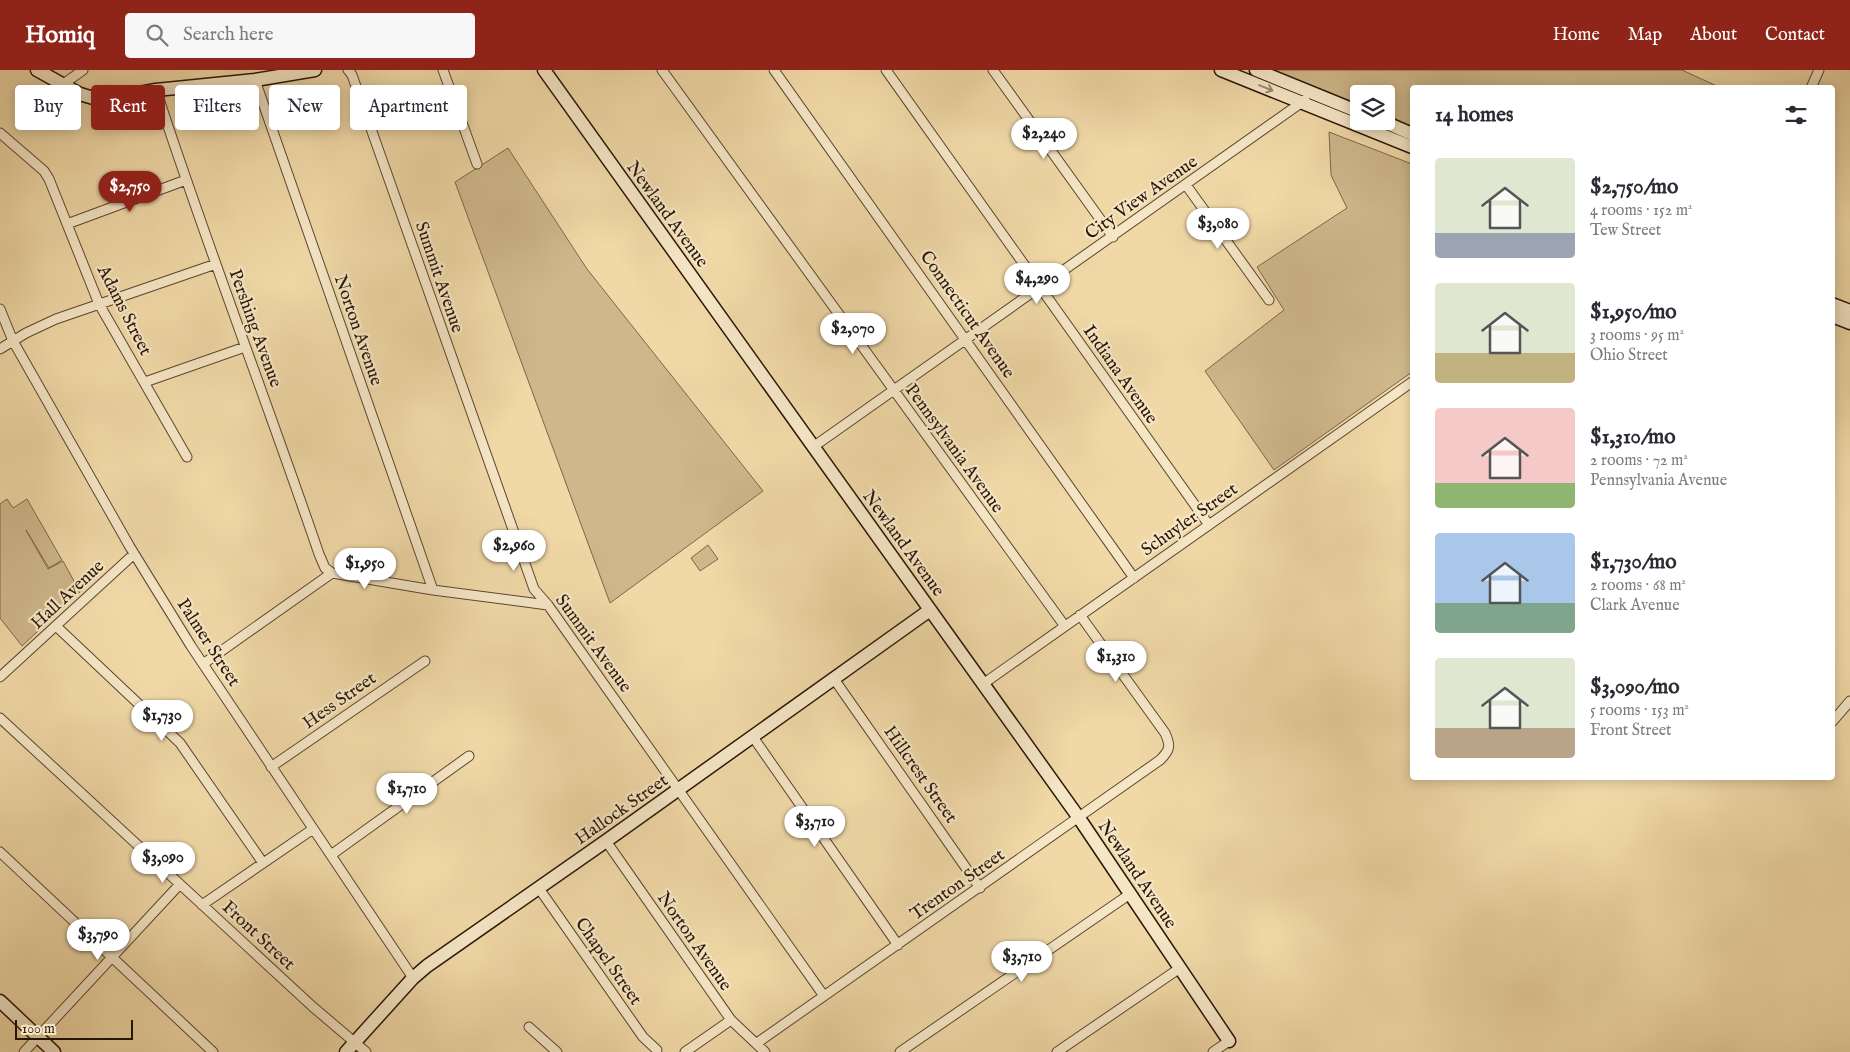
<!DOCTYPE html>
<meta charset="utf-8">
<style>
:root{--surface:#fff;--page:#f7f7f7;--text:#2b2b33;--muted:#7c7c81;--accent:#8f2418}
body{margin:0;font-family:"IM FELL English",serif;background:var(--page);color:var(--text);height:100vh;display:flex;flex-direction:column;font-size:19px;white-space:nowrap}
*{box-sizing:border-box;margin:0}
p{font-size:16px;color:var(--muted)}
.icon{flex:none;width:28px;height:28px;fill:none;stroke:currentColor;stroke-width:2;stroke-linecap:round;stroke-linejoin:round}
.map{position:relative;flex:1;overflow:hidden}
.panel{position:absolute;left:1410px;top:15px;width:425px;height:695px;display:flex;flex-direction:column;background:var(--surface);border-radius:5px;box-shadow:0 2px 12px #0003}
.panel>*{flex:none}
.guide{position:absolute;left:15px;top:15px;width:475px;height:45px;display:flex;gap:10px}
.controls{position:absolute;left:1350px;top:15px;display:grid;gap:10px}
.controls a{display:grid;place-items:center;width:45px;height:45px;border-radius:5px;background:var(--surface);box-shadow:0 2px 12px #0003;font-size:25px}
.scale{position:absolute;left:15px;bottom:12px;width:118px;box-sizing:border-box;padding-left:5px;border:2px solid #2a1605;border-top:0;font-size:14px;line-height:18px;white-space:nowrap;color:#2a1605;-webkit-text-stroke:4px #f5e6c6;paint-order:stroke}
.price{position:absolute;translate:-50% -42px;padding:0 11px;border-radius:18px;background:#fff;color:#222;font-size:16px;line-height:32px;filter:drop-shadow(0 1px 2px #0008)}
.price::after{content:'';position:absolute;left:50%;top:30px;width:15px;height:11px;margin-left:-8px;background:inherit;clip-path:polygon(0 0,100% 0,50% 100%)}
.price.active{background:var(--accent);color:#fff}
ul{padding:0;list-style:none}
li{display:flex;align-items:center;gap:15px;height:125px;padding:0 25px}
li span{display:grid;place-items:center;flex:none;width:140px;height:100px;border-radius:5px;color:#555}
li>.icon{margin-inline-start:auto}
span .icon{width:60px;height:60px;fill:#fffc;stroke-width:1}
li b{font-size:21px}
h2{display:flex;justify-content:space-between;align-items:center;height:60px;padding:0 25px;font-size:21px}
.pill{padding:0 18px;border-radius:5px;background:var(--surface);box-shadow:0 2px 12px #0003;font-size:18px;line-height:45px}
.pill.active{background:var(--accent);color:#fff}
header{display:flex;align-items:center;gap:30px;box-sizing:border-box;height:70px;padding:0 25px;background:var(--accent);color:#fff}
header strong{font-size:24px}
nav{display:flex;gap:28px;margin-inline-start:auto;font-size:18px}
.search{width:350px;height:45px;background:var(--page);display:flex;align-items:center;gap:12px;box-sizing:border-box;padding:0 18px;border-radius:5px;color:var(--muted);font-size:19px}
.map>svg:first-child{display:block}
.green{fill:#ceb78b;stroke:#7c6648}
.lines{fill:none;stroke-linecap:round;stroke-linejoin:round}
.street-casing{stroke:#5c462e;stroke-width:11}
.secondary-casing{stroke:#2a1605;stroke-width:15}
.street{stroke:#f5e6c6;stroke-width:9}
.secondary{stroke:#f5e6c6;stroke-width:12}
.oneway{stroke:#9a886f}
.labels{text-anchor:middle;stroke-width:4.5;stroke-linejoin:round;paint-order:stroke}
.street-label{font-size:18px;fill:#2a1605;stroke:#f5e6c6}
</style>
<header>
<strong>Homiq</strong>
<div class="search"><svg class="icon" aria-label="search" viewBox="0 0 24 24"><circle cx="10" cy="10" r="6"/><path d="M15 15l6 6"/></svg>Search here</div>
<nav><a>Home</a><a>Map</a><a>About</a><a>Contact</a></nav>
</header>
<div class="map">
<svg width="1850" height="982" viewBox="0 0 1850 982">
<rect width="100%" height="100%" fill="#f0d8a7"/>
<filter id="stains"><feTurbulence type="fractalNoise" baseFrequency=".004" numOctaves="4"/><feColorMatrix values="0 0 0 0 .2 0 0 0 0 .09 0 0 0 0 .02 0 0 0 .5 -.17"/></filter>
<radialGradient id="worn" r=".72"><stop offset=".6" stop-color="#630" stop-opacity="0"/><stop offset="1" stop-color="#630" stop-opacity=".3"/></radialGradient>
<path class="green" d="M1262 0H1682L1719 17 1412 18V61L1386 50V24H1359V39Z
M1329 62 1412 94V302L1274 400 1205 301 1284 240 1257 197 1347 138 1331 105Z
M508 78 587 199 763 421 610 533 455 112Z
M7 429 13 438 27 429 62 490 49 498 26 460 48 499 63 491 80 522 22 576 0 548V434Z
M708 475 718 489 700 501 691 488Z"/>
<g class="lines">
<defs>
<path id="street" d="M348 0 352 5 534 519 548 535 824 926
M443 0 477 94
M662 0 1064 555
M774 0 1134 508
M886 0 1209 455
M993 0 1113 167
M255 10 433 520
M62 15 83 0
M1811 18 1819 0
M156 20C207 176 266 329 319 484L325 498 332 503
M0 63 44 101 49 109 99 234 187 387
M1186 115 1269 230
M67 154 186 110
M0 239 13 271 130 477 191 576 413 908
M0 279 26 263 56 249 216 194
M145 312 245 277
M813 377 1305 30
M56 556 180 673 263 793
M203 594 332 503 433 520 548 535
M0 607 134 484
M834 609 980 818
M983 614 1412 312
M0 648 313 937 366 982
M1832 652 1850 631
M753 667 898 875
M271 697 425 591
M606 771 731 950 765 982
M0 782 213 982
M331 785 469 686
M538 817 643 967 657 980
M202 835 313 759
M529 957 557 982
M757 973 1160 690C1170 680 1171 676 1165 663L1080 545
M24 982 180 814
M685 982 731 950
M900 982 1130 824
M1057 982 1180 898
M1213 982 1229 971"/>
<path id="secondary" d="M37 0 80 24 100 30 156 20 255 10 315 0
M544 0 1079 748 1229 971
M1221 0 1412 77
M1256 0 1359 42
M1382 51 1412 64
M1832 234 1850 241
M1832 246 1850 253
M0 931 54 982
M346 982 413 908 427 896 606 771 930 540"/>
</defs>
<use href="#street" class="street-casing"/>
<use href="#secondary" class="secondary-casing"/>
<use href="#street" class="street"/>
<use href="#secondary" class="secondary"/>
</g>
<defs><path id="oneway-shaft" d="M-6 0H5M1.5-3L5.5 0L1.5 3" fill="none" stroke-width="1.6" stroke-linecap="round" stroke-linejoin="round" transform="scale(1.25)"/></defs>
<use class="oneway" href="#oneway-shaft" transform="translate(1266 18) rotate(22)"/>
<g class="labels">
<g class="street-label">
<text transform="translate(1141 127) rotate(-35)" y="6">City View Avenue</text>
<text transform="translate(668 144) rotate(54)" y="6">Newland Avenue</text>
<text transform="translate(440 207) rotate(71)" y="6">Summit Avenue</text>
<text transform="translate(125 240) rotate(63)" y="6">Adams Street</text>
<text transform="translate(968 244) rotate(55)" y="6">Connecticut Avenue</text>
<text transform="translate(256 258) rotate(70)" y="6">Pershing Avenue</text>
<text transform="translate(359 260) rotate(71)" y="6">Norton Avenue</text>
<text transform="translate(1121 304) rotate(55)" y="6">Indiana Avenue</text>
<text transform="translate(955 378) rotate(54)" y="6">Pennsylvania Avenue</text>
<text transform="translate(1189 449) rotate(-35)" y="6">Schuyler Street</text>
<text transform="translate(904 473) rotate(54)" y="6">Newland Avenue</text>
<text transform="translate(67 524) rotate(-43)" y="6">Hall Avenue</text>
<text transform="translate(209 572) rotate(57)" y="6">Palmer Street</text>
<text transform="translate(594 573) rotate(54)" y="6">Summit Avenue</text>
<text transform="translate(339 630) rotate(-35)" y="6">Hess Street</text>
<text transform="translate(921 704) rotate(55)" y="6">Hillcrest Street</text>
<text transform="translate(621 739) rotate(-35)" y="6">Hallock Street</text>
<text transform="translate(1138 804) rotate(56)" y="6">Newland Avenue</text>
<text transform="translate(957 814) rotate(-35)" y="6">Trenton Street</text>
<text transform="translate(259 865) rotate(43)" y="6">Front Street</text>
<text transform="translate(695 871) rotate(55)" y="6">Norton Avenue</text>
<text transform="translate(609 891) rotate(55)" y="6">Chapel Street</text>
</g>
</g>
<rect width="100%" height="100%" filter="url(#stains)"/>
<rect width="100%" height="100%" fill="url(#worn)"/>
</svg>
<div class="controls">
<a><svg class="icon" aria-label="layers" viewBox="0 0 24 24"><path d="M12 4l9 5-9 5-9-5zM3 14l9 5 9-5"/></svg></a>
</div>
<div class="scale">100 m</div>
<b class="price" style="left:1044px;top:90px">$2,240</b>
<b class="price active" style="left:130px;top:143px">$2,750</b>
<b class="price" style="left:1218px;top:180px">$3,080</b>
<b class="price" style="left:1037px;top:235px">$4,290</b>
<b class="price" style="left:853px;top:285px">$2,070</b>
<b class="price" style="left:514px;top:502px">$2,960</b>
<b class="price" style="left:365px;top:520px">$1,950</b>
<b class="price" style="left:1116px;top:613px">$1,310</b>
<b class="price" style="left:162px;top:672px">$1,730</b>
<b class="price" style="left:407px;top:745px">$1,710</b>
<b class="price" style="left:815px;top:778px">$3,710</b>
<b class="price" style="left:163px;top:814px">$3,090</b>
<b class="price" style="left:98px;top:891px">$3,790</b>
<b class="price" style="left:1022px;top:913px">$3,710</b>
<div class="guide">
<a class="pill">Buy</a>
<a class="pill active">Rent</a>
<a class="pill">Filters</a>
<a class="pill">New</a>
<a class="pill">Apartment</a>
</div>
<section class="panel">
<h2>14 homes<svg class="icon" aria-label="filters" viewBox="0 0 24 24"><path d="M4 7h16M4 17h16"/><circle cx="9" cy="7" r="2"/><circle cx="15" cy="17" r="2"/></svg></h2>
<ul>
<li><span style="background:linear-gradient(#dfe7d0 75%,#9aa5b1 0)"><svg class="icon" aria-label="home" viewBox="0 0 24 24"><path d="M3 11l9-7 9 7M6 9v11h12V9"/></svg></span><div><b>$2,750/mo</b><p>4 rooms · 152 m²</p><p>Tew Street</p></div></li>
<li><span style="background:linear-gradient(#dfe7d0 70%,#c2b280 0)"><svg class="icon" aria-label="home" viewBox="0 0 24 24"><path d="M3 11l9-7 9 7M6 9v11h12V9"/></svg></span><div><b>$1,950/mo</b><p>3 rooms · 95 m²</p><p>Ohio Street</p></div></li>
<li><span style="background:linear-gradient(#f6c9c9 75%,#8fb573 0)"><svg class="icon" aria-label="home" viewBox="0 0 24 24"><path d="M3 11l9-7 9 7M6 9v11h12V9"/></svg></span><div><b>$1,310/mo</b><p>2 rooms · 72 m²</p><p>Pennsylvania Avenue</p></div></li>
<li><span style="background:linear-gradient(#a9c7e8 70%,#7fa58c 0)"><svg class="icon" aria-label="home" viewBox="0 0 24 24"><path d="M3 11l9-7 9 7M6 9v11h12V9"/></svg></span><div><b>$1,730/mo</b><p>2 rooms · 68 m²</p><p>Clark Avenue</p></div></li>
<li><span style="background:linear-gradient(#dfe7d0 70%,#b9a48a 0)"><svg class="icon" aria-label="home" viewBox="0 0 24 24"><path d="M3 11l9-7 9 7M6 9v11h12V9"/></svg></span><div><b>$3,090/mo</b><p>5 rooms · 153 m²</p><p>Front Street</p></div></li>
</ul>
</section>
</div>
